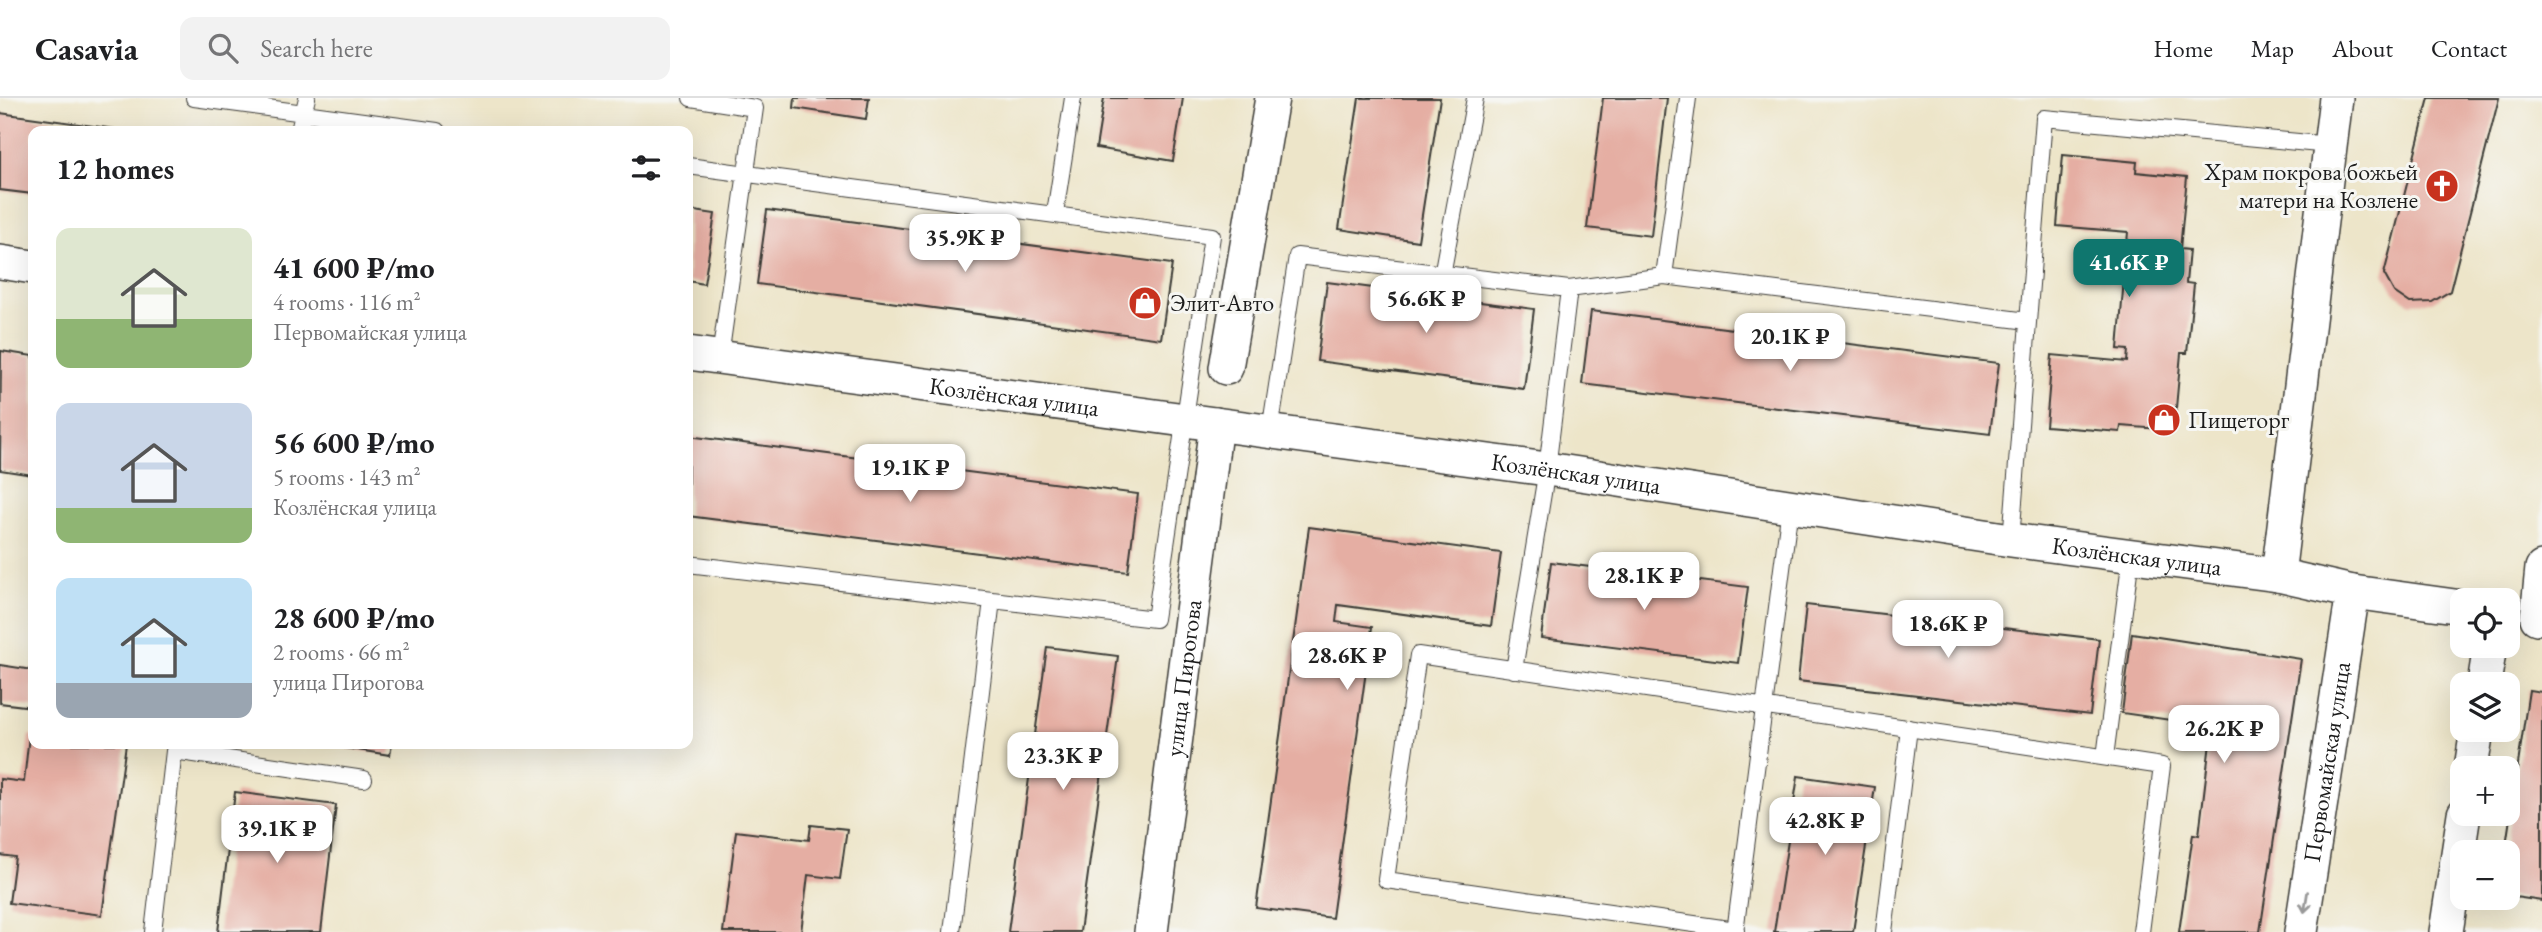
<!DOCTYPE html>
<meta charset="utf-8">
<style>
:root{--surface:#fff;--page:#f2f2f2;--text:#202124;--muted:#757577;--line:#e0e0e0;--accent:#0f766e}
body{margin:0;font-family:"EB Garamond",serif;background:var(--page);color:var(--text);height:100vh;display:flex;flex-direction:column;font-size:26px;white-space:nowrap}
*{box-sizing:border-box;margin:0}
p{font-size:23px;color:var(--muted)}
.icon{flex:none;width:38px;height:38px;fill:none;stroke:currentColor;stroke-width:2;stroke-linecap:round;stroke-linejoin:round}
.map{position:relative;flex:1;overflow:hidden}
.details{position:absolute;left:28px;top:28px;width:665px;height:623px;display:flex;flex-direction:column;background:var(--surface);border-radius:14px;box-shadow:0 7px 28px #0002}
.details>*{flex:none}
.fabs{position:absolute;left:2450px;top:490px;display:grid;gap:14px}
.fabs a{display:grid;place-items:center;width:70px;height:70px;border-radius:14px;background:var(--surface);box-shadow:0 7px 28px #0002;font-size:35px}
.price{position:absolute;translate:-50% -60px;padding:0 16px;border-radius:14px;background:#fff;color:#222;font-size:23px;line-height:46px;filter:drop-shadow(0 2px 4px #0008)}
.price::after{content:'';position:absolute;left:50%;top:42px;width:21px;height:16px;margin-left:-10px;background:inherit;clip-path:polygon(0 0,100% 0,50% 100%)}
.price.on{background:var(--accent);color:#fff}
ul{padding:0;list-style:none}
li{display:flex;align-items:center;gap:21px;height:175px;padding:0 28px}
li span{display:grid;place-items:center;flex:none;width:196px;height:140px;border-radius:14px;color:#555}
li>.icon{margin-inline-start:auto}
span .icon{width:84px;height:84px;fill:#fffc;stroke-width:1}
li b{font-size:30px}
h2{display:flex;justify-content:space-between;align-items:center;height:84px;padding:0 28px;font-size:30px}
header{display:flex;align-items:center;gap:42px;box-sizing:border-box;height:98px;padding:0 35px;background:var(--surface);border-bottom:2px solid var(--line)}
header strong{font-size:33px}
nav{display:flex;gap:38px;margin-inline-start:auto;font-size:24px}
.search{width:490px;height:63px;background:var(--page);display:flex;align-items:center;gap:18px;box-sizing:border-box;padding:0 24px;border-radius:14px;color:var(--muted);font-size:26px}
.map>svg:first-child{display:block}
.building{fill:#e5aea3}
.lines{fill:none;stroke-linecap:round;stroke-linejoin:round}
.lane-casing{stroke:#3b3a36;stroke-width:18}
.street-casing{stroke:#3b3a36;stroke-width:36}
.lane{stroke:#fff;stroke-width:16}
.street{stroke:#fff;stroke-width:33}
.oneway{stroke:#999}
.labels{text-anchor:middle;stroke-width:6;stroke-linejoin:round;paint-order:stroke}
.poi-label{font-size:24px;fill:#1c1c1c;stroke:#f6f6f2;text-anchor:start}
.street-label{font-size:24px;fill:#1c1c1c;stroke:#f6f6f2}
</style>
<header>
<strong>Casavia</strong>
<div class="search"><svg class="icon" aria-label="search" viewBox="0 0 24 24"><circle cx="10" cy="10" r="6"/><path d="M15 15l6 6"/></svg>Search here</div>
<nav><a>Home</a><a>Map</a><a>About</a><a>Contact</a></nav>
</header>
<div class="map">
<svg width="2542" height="834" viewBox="0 0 2542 834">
<rect width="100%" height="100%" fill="#f6f6f2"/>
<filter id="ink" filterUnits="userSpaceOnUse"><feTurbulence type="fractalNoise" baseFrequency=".0143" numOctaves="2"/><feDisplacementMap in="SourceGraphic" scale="14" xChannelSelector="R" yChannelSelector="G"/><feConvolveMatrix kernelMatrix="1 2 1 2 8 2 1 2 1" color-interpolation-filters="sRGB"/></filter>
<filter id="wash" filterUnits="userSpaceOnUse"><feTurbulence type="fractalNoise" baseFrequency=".00686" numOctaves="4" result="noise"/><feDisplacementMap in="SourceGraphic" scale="28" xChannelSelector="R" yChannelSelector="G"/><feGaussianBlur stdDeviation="1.57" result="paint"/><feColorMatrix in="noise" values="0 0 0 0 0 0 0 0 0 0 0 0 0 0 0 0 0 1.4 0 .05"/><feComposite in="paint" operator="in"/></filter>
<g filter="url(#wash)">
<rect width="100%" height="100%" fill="#ede5c9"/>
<g id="blocks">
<path class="building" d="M795 0H869L866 21 794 10Z
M1104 0H1183L1173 63 1096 50Z
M1359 0H1440L1418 143 1339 131Z
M1603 0H1667L1651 138 1587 130Z
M2429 0H2499L2450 193 2432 204 2410 205 2394 194 2384 176Z
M0 15 123 32V33H33V96L0 92Z
M2063 57 2137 64 2136 74 2187 79 2180 151 2189 152 2186 185 2194 186 2187 255H2181L2174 332 2121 328 2120 334 2046 328 2052 257 2127 264 2128 252 2118 251 2128 134 2057 128Z
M688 112 715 116 704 186 688 183Z
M767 112 1172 166 1161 241 757 186Z
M1327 184 1534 211 1524 291 1317 263Z
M1591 213 1999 265 1990 336 1582 286Z
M1 253 33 258V377L0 372Z
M688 338 1138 396 1128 474 688 418Z
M1309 429 1501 455 1491 528 1338 507 1336 524 1372 529 1332 820 1256 810Z
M1551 464 1748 489 1738 565 1541 540Z
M1806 507 2099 541 2090 617 1798 583Z
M2132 535 2301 561 2260 834H2179L2193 736 2199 737 2212 628 2122 615Z
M1047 549 1118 558 1080 834H1008Z
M0 567 33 572V609L0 605Z
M2529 592 2542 594V803L2508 798V754H2505Z
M29 637 33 638V646H126L102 817 9 805 15 759 0 757V681L24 684Z
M319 646H392L390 657Z
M1798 678 1875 689 1853 834H1774Z
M235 694 336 707 321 834H218Z
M811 727 847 731 840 781 808 777 801 834H723L736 733 809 742Z"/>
</g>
</g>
<g filter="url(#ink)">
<use href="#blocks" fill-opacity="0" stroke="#3b3a36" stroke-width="2"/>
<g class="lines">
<defs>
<path id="lane" d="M194 0 437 33
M691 0 755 10 720 259
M299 33 307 0
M688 68 1212 138 1155 521 992 502 952 834
M1055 115 1073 0
M1442 177 1475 0
M1664 178 1688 0
M1270 333 1297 158 1569 191
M2011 442 2044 20 2330 47
M688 466 992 502
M1514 572 1547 371 1569 191 1664 178 2028 223
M2105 659 2131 458
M1736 832 1386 782 1418 557 2162 668 2141 834
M153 834 174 653 364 681
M1735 834 1790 409
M1884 834 1909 630"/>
<g id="street">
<path d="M0 164 33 169"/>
<path id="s1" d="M688 255 1547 371 2011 442 2278 477 2353 494 2462 509"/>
<path d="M1226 270 1272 0"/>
<path d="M2278 477 2336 0"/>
<path d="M2537 520 2542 470"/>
<path d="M2484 586 2490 548"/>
<path d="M2471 670 2477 632"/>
<path id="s2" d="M1151 834 1216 326"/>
<path id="s3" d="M2301 834 2353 494"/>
<path d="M2446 834 2464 716"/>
</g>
</defs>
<use href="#lane" class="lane-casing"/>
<use href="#street" class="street-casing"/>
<use href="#lane" class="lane"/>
<use href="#street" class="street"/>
</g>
<defs><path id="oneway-shaft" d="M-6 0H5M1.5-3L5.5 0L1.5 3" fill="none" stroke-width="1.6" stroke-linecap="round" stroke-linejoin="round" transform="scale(1.75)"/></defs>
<use class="oneway" href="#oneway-shaft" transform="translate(2306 804) rotate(99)"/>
</g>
<defs>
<symbol id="church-disc" viewBox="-11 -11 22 22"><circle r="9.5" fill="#c8321e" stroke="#f6f6f2"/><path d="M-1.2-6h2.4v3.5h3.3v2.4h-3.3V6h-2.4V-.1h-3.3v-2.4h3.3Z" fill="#fff"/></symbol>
<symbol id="shop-disc" viewBox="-11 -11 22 22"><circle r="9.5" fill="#c8321e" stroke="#f6f6f2"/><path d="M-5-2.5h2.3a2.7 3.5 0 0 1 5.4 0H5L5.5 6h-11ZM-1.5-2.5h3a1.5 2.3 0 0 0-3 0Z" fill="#fff"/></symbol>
</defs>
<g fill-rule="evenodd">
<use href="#church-disc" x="2423" y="69" width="38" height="38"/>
<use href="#shop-disc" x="1126" y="186" width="38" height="38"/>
<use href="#shop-disc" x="2145" y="303" width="38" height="38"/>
</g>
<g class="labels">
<g class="poi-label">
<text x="2418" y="82" text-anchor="end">Храм покрова божьей<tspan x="2418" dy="28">матери на Козлене</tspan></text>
<text x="1170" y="213">Элит-Авто</text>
<text x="2188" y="330">Пищеторг</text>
</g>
<g class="street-label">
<text dy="8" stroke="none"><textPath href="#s1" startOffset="329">Козлёнская улица</textPath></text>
<text dy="8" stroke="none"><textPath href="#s1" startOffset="896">Козлёнская улица</textPath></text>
<text dy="8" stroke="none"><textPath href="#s1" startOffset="1463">Козлёнская улица</textPath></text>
<text dy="8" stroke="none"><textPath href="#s2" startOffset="256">улица Пирогова</textPath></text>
<text dy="8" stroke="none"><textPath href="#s3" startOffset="172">Первомайская улица</textPath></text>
</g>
</g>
</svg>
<div class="fabs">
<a><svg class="icon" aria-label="locate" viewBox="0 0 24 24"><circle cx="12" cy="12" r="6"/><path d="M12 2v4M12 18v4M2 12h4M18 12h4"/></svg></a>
<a><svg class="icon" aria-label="layers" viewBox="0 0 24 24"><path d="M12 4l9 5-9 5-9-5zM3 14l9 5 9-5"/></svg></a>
<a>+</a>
<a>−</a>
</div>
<b class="price" style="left:965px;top:176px">35.9K ₽</b>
<b class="price on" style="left:2129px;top:201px">41.6K ₽</b>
<b class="price" style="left:1426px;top:237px">56.6K ₽</b>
<b class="price" style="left:1790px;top:275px">20.1K ₽</b>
<b class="price" style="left:910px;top:406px">19.1K ₽</b>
<b class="price" style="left:1644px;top:514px">28.1K ₽</b>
<b class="price" style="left:1948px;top:562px">18.6K ₽</b>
<b class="price" style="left:1347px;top:594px">28.6K ₽</b>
<b class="price" style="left:2224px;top:667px">26.2K ₽</b>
<b class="price" style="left:1063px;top:694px">23.3K ₽</b>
<b class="price" style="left:1825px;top:759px">42.8K ₽</b>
<b class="price" style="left:277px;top:767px">39.1K ₽</b>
<section class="details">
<h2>12 homes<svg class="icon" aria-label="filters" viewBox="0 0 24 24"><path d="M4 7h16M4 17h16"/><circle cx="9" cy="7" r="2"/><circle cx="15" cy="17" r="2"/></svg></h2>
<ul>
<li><span style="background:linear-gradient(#dfe7d0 65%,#8fb573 0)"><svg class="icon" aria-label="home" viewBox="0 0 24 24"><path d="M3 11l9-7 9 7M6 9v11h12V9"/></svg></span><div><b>41 600 ₽/mo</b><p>4 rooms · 116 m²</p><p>Первомайская улица</p></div></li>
<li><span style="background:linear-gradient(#c9d6e8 75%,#8fb573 0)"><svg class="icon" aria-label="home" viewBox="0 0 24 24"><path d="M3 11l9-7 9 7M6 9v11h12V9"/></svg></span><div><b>56 600 ₽/mo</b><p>5 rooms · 143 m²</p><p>Козлёнская улица</p></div></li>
<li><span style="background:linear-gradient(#bfe0f5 75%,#9aa5b1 0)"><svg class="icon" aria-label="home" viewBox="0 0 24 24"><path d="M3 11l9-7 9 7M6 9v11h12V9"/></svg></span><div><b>28 600 ₽/mo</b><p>2 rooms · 66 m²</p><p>улица Пирогова</p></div></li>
</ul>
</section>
</div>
